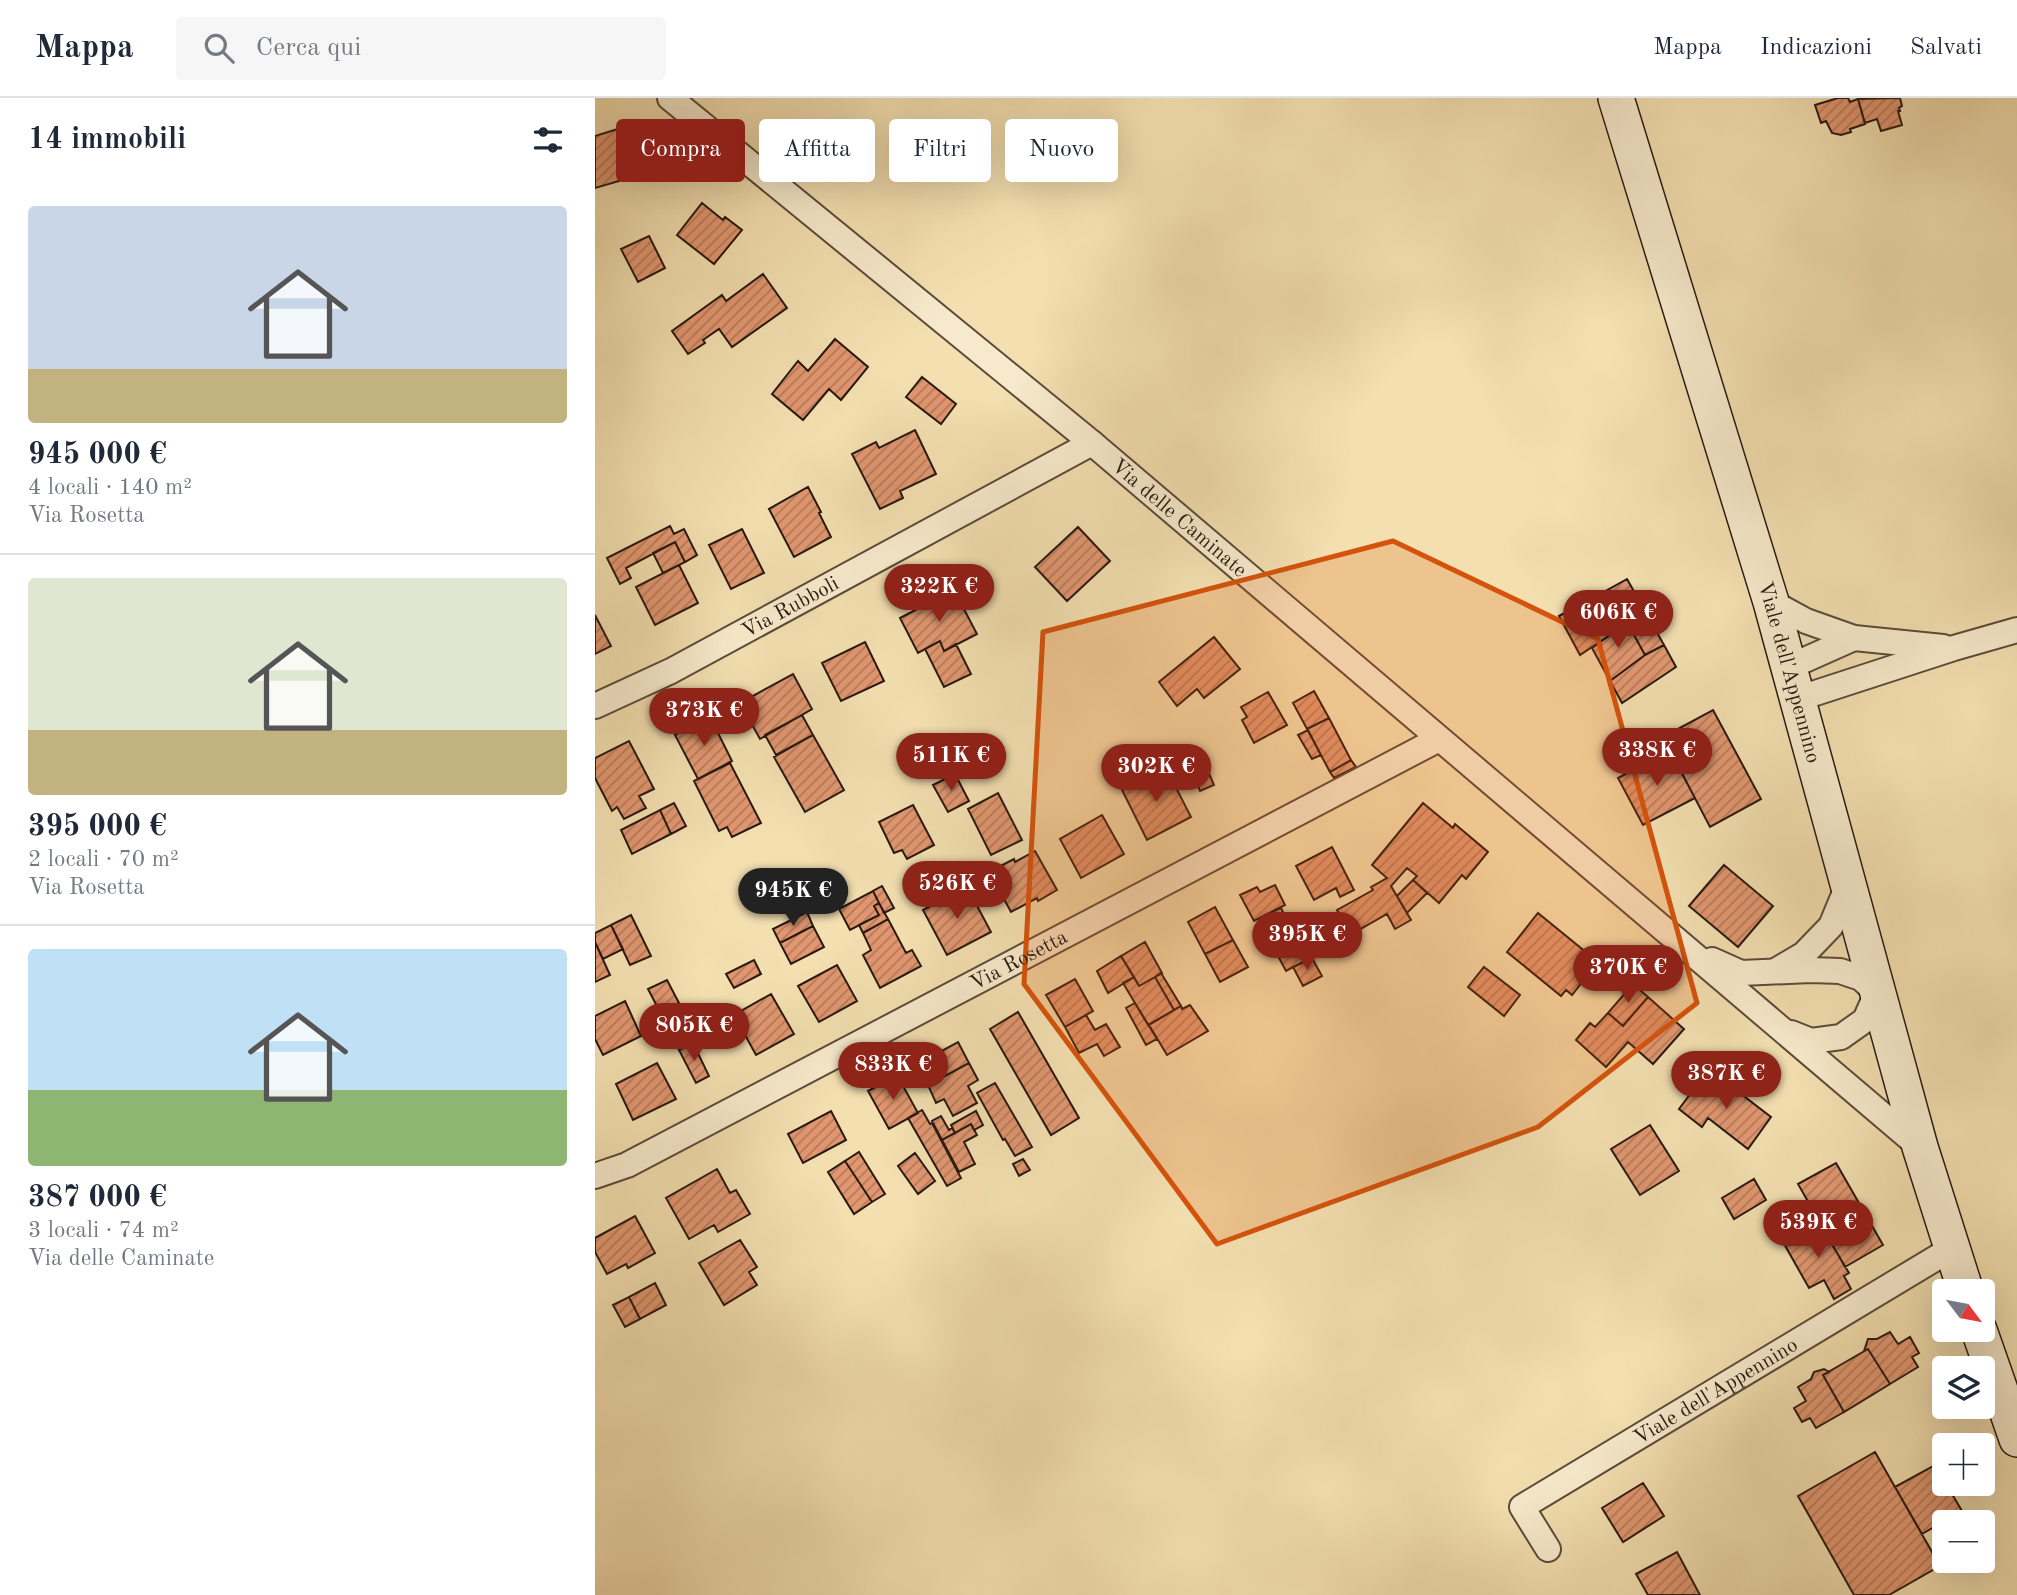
<!DOCTYPE html>
<html lang="it">
<meta charset="utf-8">
<style>
:root{--surface:#fff;--page:#f6f6f7;--text:#1f2937;--muted:#747a83;--line:#e0e1e3;--accent:#8f2418}
body{margin:0;font-family:"Old Standard TT",serif;background:var(--page);color:var(--text);height:100vh;display:flex;flex-direction:column;font-size:26px;white-space:nowrap}
*{box-sizing:border-box;margin:0}
p{font-size:23px;color:var(--muted)}
.icon{flex:none;width:38px;height:38px;fill:none;stroke:currentColor;stroke-width:2;stroke-linecap:round;stroke-linejoin:round}
.map{position:relative;flex:1;overflow:hidden}
.drawer{display:flex;flex-direction:column;background:var(--surface);width:595px}
.drawer>*{flex:none}
.top-card{position:absolute;left:21px;top:21px;width:665px;height:63px;display:flex;gap:14px}
.needle{width:46px;rotate:122deg}
.tools{position:absolute;left:1337px;top:1181px;display:grid;gap:14px}
.tools a{display:grid;place-items:center;width:63px;height:63px;border-radius:7px;background:var(--surface);box-shadow:0 7px 28px #0002;font-size:35px}
.price{position:absolute;translate:-50% -60px;padding:0 16px;border-radius:24px;background:var(--accent);color:#fff;font-size:23px;line-height:46px;filter:drop-shadow(0 2px 4px #0008)}
.price::after{content:'';position:absolute;left:50%;top:42px;width:21px;height:16px;margin-left:-10px;background:inherit;clip-path:polygon(0 0,100% 0,50% 100%)}
.price.selected{background:#222;color:#fff}
ul{padding:0;list-style:none}
li{display:grid;align-content:center;gap:14px;height:371px;padding:0 28px}
li+li{border-top:2px solid var(--line)}
li span{display:grid;place-items:center;height:217px;border-radius:7px;color:#555}
li>.icon{margin-inline-start:auto}
span .icon{width:126px;height:126px;fill:#fffc;stroke-width:1}
li b{font-size:30px}
h2{display:flex;justify-content:space-between;align-items:center;height:84px;padding:0 28px;font-size:30px}
.chip{padding:0 24px;border-radius:7px;background:var(--surface);box-shadow:0 7px 28px #0002;font-size:24px;line-height:63px}
.chip.selected{background:var(--accent);color:#fff}
header{display:flex;align-items:center;gap:42px;box-sizing:border-box;height:98px;padding:0 35px;background:var(--surface);border-bottom:2px solid var(--line)}
header strong{font-size:33px}
nav{display:flex;gap:38px;margin-inline-start:auto;font-size:24px}
.search{width:490px;height:63px;background:var(--page);display:flex;align-items:center;gap:18px;box-sizing:border-box;padding:0 24px;border-radius:7px;color:var(--muted);font-size:26px}
main{display:flex;flex:1;min-height:0}
.map>svg:first-child{display:block}
.building{fill:url(#building-hatch);stroke:#291911;stroke-width:2}
.lines{fill:none;stroke-linecap:round;stroke-linejoin:round}
.street-casing{stroke:#5c4a39;stroke-width:28}
.secondary-casing{stroke:#291911;stroke-width:38}
.street{stroke:#f7eacc;stroke-width:24}
.secondary{stroke:#f7eacc;stroke-width:35}
.marked{fill:#d5530c;fill-opacity:0.2;stroke:#d5530c;stroke-width:5;stroke-linejoin:round}
.labels{text-anchor:middle;stroke-width:7;stroke-linejoin:round;paint-order:stroke}
.street-label{font-size:21px;fill:#291911;stroke:#f7eacc}
</style>
<header>
<strong>Mappa</strong>
<div class="search"><svg class="icon" aria-label="search" viewBox="0 0 24 24"><circle cx="10" cy="10" r="6"/><path d="M15 15l6 6"/></svg>Cerca qui</div>
<nav><a>Mappa</a><a>Indicazioni</a><a>Salvati</a></nav>
</header>
<main>
<section class="drawer">
<h2>14 immobili<svg class="icon" aria-label="filters" viewBox="0 0 24 24"><path d="M4 7h16M4 17h16"/><circle cx="9" cy="7" r="2"/><circle cx="15" cy="17" r="2"/></svg></h2>
<ul>
<li><span style="background:linear-gradient(#c9d6e8 75%,#c2b280 0)"><svg class="icon" aria-label="home" viewBox="0 0 24 24"><path d="M3 11l9-7 9 7M6 9v11h12V9"/></svg></span><div><b>945 000 €</b><p>4 locali · 140 m²</p><p>Via Rosetta</p></div></li>
<li><span style="background:linear-gradient(#dfe7d0 70%,#c2b280 0)"><svg class="icon" aria-label="home" viewBox="0 0 24 24"><path d="M3 11l9-7 9 7M6 9v11h12V9"/></svg></span><div><b>395 000 €</b><p>2 locali · 70 m²</p><p>Via Rosetta</p></div></li>
<li><span style="background:linear-gradient(#bfe0f5 65%,#8fb573 0)"><svg class="icon" aria-label="home" viewBox="0 0 24 24"><path d="M3 11l9-7 9 7M6 9v11h12V9"/></svg></span><div><b>387 000 €</b><p>3 locali · 74 m²</p><p>Via delle Caminate</p></div></li>
</ul>
</section>
<div class="map">
<svg width="1422" height="1497" viewBox="0 0 1422 1497">
<defs>
<pattern id="building-hatch" width="6" height="6" patternUnits="userSpaceOnUse" patternTransform="scale(1.75)"><rect width="6" height="6" fill="#e19770"/><path d="M-1 1l2-2M0 6l6-6M5 7l2-2" fill="none" stroke="#b67a5b"/></pattern>
</defs>
<rect width="100%" height="100%" fill="#f3dfb0"/>
<filter id="stains"><feTurbulence type="fractalNoise" baseFrequency=".00286" numOctaves="4"/><feColorMatrix values="0 0 0 0 .2 0 0 0 0 .09 0 0 0 0 .02 0 0 0 .5 -.17"/></filter>
<radialGradient id="worn" r=".72"><stop offset=".6" stop-color="#630" stop-opacity="0"/><stop offset="1" stop-color="#630" stop-opacity=".3"/></radialGradient>
<path class="building" d="M1243 0H1253L1255 4 1263 1 1270 26 1255 31 1256 34 1246 37 1237 35 1231 23 1226 25 1220 7Z
M1305 0 1307 8 1304 10 1305 13H1303L1307 27 1286 33 1282 21 1270 25 1263 1Z
M26 30 41 78 0 90V38Z
M107 105 128 122 130 119 147 132 119 166 82 137Z
M54 138 70 170 43 184 26 151Z
M168 176 192 210 137 249 124 231 108 242 110 245 93 256 77 233 127 197 131 203Z
M240 241 273 269 246 302 234 291 208 322 177 296 203 263 213 273Z
M327 279 361 306 346 326 311 299Z
M320 332 341 376 305 393 308 400 285 411 257 356 281 344 284 350Z
M213 389 226 414 224 415 236 439 199 459 174 411Z
M75 428 79 436 89 431 102 457 90 464 80 444 31 470 36 480 25 486 12 460Z
M483 429 515 463 472 503 440 469Z
M147 431 169 475 136 491 114 447Z
M80 444 90 464 68 475 58 455Z
M84 467 103 505 60 527 41 489Z
M1032 481 1069 547 1050 557 1034 528 1029 531 1009 494Z
M359 492 382 536 349 553 345 543 323 555 305 520Z
M1009 494 1024 522 1011 530 1015 537 985 557 964 518Z
M0 517 16 548 0 556Z
M1024 522 1029 531 1034 528 1050 557 1015 583 997 550 1015 537 1011 530Z
M619 539 645 571 609 600 602 591 582 608 564 584Z
M345 543 349 553 361 546 376 576 349 589 330 551Z
M270 544 289 583 246 603 227 565Z
M1069 547 1081 569 1027 605 1015 583 1050 557Z
M198 576 217 611 165 641 145 605Z
M719 593 734 620 712 631 698 605Z
M673 594 692 627 659 645 647 622 652 619 646 609Z
M1118 612 1166 701 1115 729 1068 639Z
M207 617 218 637 181 657 170 637Z
M115 619 137 663 103 681 80 637Z
M734 620 756 662 735 674 712 631Z
M713 632 726 657 717 661 703 637Z
M218 637 249 692 210 714 179 659Z
M34 643 59 691 44 698 51 710 29 721 22 709 17 713 0 680V660Z
M1075 653 1100 700 1048 727 1023 680Z
M606 657 619 687 605 693 593 663Z
M756 662 761 669 739 680 735 674Z
M135 665 166 725 137 739 132 729 124 733 99 683Z
M571 670 596 719 552 742 527 692Z
M360 676 374 703 353 714 338 687Z
M403 695 427 742 396 757 373 711Z
M79 705 91 728 76 736 65 712Z
M828 705 858 730 860 726 893 754 871 781 867 777 844 805 818 782 822 778 812 770 796 788 816 822 800 831 792 816 757 836 742 812 778 792 776 789 792 780 777 767Z
M318 707 339 747 312 761 307 752 299 755 284 724Z
M65 712 76 736 37 756 26 732Z
M507 717 529 756 486 780 465 741Z
M737 749 759 792 745 799 741 790 719 802 701 768Z
M440 753 462 792 443 803 442 800 416 814 394 774 419 761 420 764Z
M1129 767 1178 808 1143 849 1094 808Z
M818 782 832 795 812 815 802 798Z
M680 787 690 807 659 823 645 797 662 789 665 794Z
M287 788 299 810 289 815 278 793Z
M372 789 396 834 352 857 328 812Z
M278 793 284 805 279 808 284 817 255 832 244 811Z
M284 805 293 821 268 835 264 827 284 817 279 808Z
M620 809 638 842 610 856 593 824Z
M686 810 697 832 681 840 670 817Z
M212 814 218 828 185 845 178 831Z
M943 815 1003 864 977 897 971 892 966 898 912 854Z
M36 817 56 858 35 867 16 827Z
M293 821 311 855 317 852 326 868 285 890 268 857 276 852 268 835Z
M711 824 727 855 720 858 705 827Z
M16 827 28 851 8 861 0 844V835Z
M705 827 720 858 691 873 675 843Z
M218 828 229 849 196 866 185 845Z
M638 842 653 869 625 884 610 856Z
M0 844 15 877 0 884Z
M550 844 567 875 544 888 526 858Z
M526 858 539 879 513 895 502 873Z
M717 860 727 878 708 888 698 869Z
M159 862 166 876 139 890 131 876Z
M242 867 262 903 224 924 203 888Z
M889 869 925 897 909 918 873 889Z
M566 875 586 908 579 912 560 879Z
M539 879 544 888 560 879 579 912 553 927 528 885Z
M480 881 498 913 470 929 451 897Z
M72 882 97 930 78 939 53 891Z
M1038 886 1053 899 1028 928 1013 915Z
M176 896 199 936 161 957 139 917Z
M1053 899 1089 931 1058 966 1033 944 1011 969 981 942 995 925 1000 929 1013 915 1028 928Z
M30 903 46 938 8 957 0 941V918Z
M540 905 562 941 551 947 531 910Z
M595 907 613 933 572 957 554 927 586 908 587 911Z
M423 914 484 1020 456 1037 395 931Z
M491 917 500 932 511 926 525 949 509 958 502 946 484 955 470 929Z
M97 930 103 942 84 952 78 939Z
M363 944 374 965 330 989 319 968Z
M98 945 114 978 101 985 84 952Z
M62 965 81 1001 38 1022 21 986Z
M374 965 383 982 373 988 382 1005 358 1018 349 1001 341 1005 333 987Z
M1120 976 1176 1019 1153 1051 1113 1020 1107 1029 1084 1011 1102 987 1108 992Z
M302 977 323 1015 294 1031 273 993Z
M400 985 437 1049 420 1058 410 1041 408 1042 382 995Z
M327 1012 335 1026 337 1025 366 1080 352 1088 313 1020Z
M236 1013 251 1042 208 1065 193 1036Z
M381 1013 388 1027 379 1032 376 1026 360 1035 356 1027Z
M346 1018 354 1032 357 1030 360 1035 347 1042 337 1023Z
M376 1026 382 1037 369 1044 380 1066 364 1074 347 1042Z
M1055 1027 1084 1073 1045 1097 1016 1051Z
M264 1054 290 1096 277 1104 250 1063Z
M320 1055 340 1083 323 1096 303 1068Z
M428 1061 435 1072 424 1078 418 1066Z
M250 1063 277 1104 259 1116 233 1074Z
M1241 1065 1288 1147 1250 1169 1203 1086Z
M122 1071 135 1095 141 1092 155 1116 123 1134 119 1127 94 1141 71 1100Z
M1159 1081 1171 1102 1139 1121 1127 1100Z
M40 1118 60 1155 33 1170 31 1166 12 1176 0 1154V1140Z
M1223 1123 1254 1175 1249 1178 1256 1191 1239 1201 1229 1182 1214 1190 1188 1144Z
M145 1142 162 1169 154 1174 162 1187 129 1207 104 1165Z
M60 1185 71 1207 45 1221 34 1199Z
M34 1199 45 1221 30 1229 18 1207Z
M1295 1234 1303 1246 1315 1239 1324 1255 1317 1259 1323 1269 1295 1286 1273 1251 1269 1253 1273 1241H1282Z
M1273 1251 1295 1286 1249 1314 1228 1277Z
M1229 1271 1234 1274 1228 1277 1249 1314 1221 1330 1215 1320 1207 1324 1199 1310 1211 1303 1203 1289 1216 1281 1219 1274Z
M1280 1354 1345 1468 1294 1497H1259L1203 1398Z
M1340 1367 1349 1383V1386H1351L1367 1413 1327 1436 1300 1389Z
M1048 1385 1069 1418 1028 1444 1007 1410Z
M1082 1454 1105 1497H1053L1041 1476Z"/>
<g class="lines">
<defs>
<g id="street">
<path id="s1" d="M75 0 497 345 1325 1049"/>
<path d="M1176 504 1211 523 1259 540 1348 549"/>
<path d="M1194 569 1259 540"/>
<path d="M1202 601 1359 550 1422 532"/>
<path id="s2" d="M0 608 76 573 497 345"/>
<path d="M1117 862 1146 875 1216 872 1245 873 1266 880 1282 895 1270 922 1246 939 1216 943 1196 935"/>
<path d="M1182 872 1209 856 1236 828 1253 787"/>
<path id="s3" d="M0 1078 32 1067 844 641"/>
<path id="s4" d="M953 1451 927 1409 1356 1151"/>
</g>
<g id="secondary">
<path id="s5" d="M1021 0 1176 504 1325 1049 1371 1194"/>
<path d="M1384 1232 1422 1341"/>
</g>
</defs>
<use href="#street" class="street-casing"/>
<use href="#secondary" class="secondary-casing"/>
<use href="#street" class="street"/>
<use href="#secondary" class="secondary"/>
</g>
<path class="marked" d="M798 443 1003 541 1102 905 943 1029 622 1146 429 886 448 534Z"/>
<g class="labels">
<g class="street-label">
<text dy="7" stroke="none"><textPath href="#s1" startOffset="660">Via delle Caminate</textPath></text>
<text dy="7" stroke="none"><textPath href="#s2" startOffset="219">Via Rubboli</textPath></text>
<text dy="7" stroke="none"><textPath href="#s5" startOffset="600">Viale dell'Appennino</textPath></text>
<text dy="7" stroke="none"><textPath href="#s3" startOffset="476">Via Rosetta</textPath></text>
<text dy="7" stroke="none"><textPath href="#s4" startOffset="275">Viale dell'Appennino</textPath></text>
</g>
</g>
<rect width="100%" height="100%" filter="url(#stains)"/>
<rect width="100%" height="100%" fill="url(#worn)"/>
</svg>
<div class="tools">
<a><svg class="needle" viewBox="-14 -14 28 28"><path d="M0-13l5 13h-10z" fill="#e53935"/><path d="M0 13l5-13h-10z" fill="#747a83"/></svg></a>
<a><svg class="icon" aria-label="layers" viewBox="0 0 24 24"><path d="M12 4l9 5-9 5-9-5zM3 14l9 5 9-5"/></svg></a>
<a>+</a>
<a>−</a>
</div>
<b class="price" style="left:344px;top:526px">322K €</b>
<b class="price" style="left:1023px;top:552px">606K €</b>
<b class="price" style="left:109px;top:650px">373K €</b>
<b class="price" style="left:1062px;top:690px">338K €</b>
<b class="price" style="left:356px;top:695px">511K €</b>
<b class="price" style="left:561px;top:706px">302K €</b>
<b class="price" style="left:362px;top:823px">526K €</b>
<b class="price selected" style="left:198px;top:830px">945K €</b>
<b class="price" style="left:712px;top:874px">395K €</b>
<b class="price" style="left:1033px;top:907px">370K €</b>
<b class="price" style="left:99px;top:965px">805K €</b>
<b class="price" style="left:298px;top:1004px">833K €</b>
<b class="price" style="left:1131px;top:1013px">387K €</b>
<b class="price" style="left:1223px;top:1162px">539K €</b>
<div class="top-card">
<a class="chip selected">Compra</a>
<a class="chip">Affitta</a>
<a class="chip">Filtri</a>
<a class="chip">Nuovo</a>
</div>
</div>
</main>
